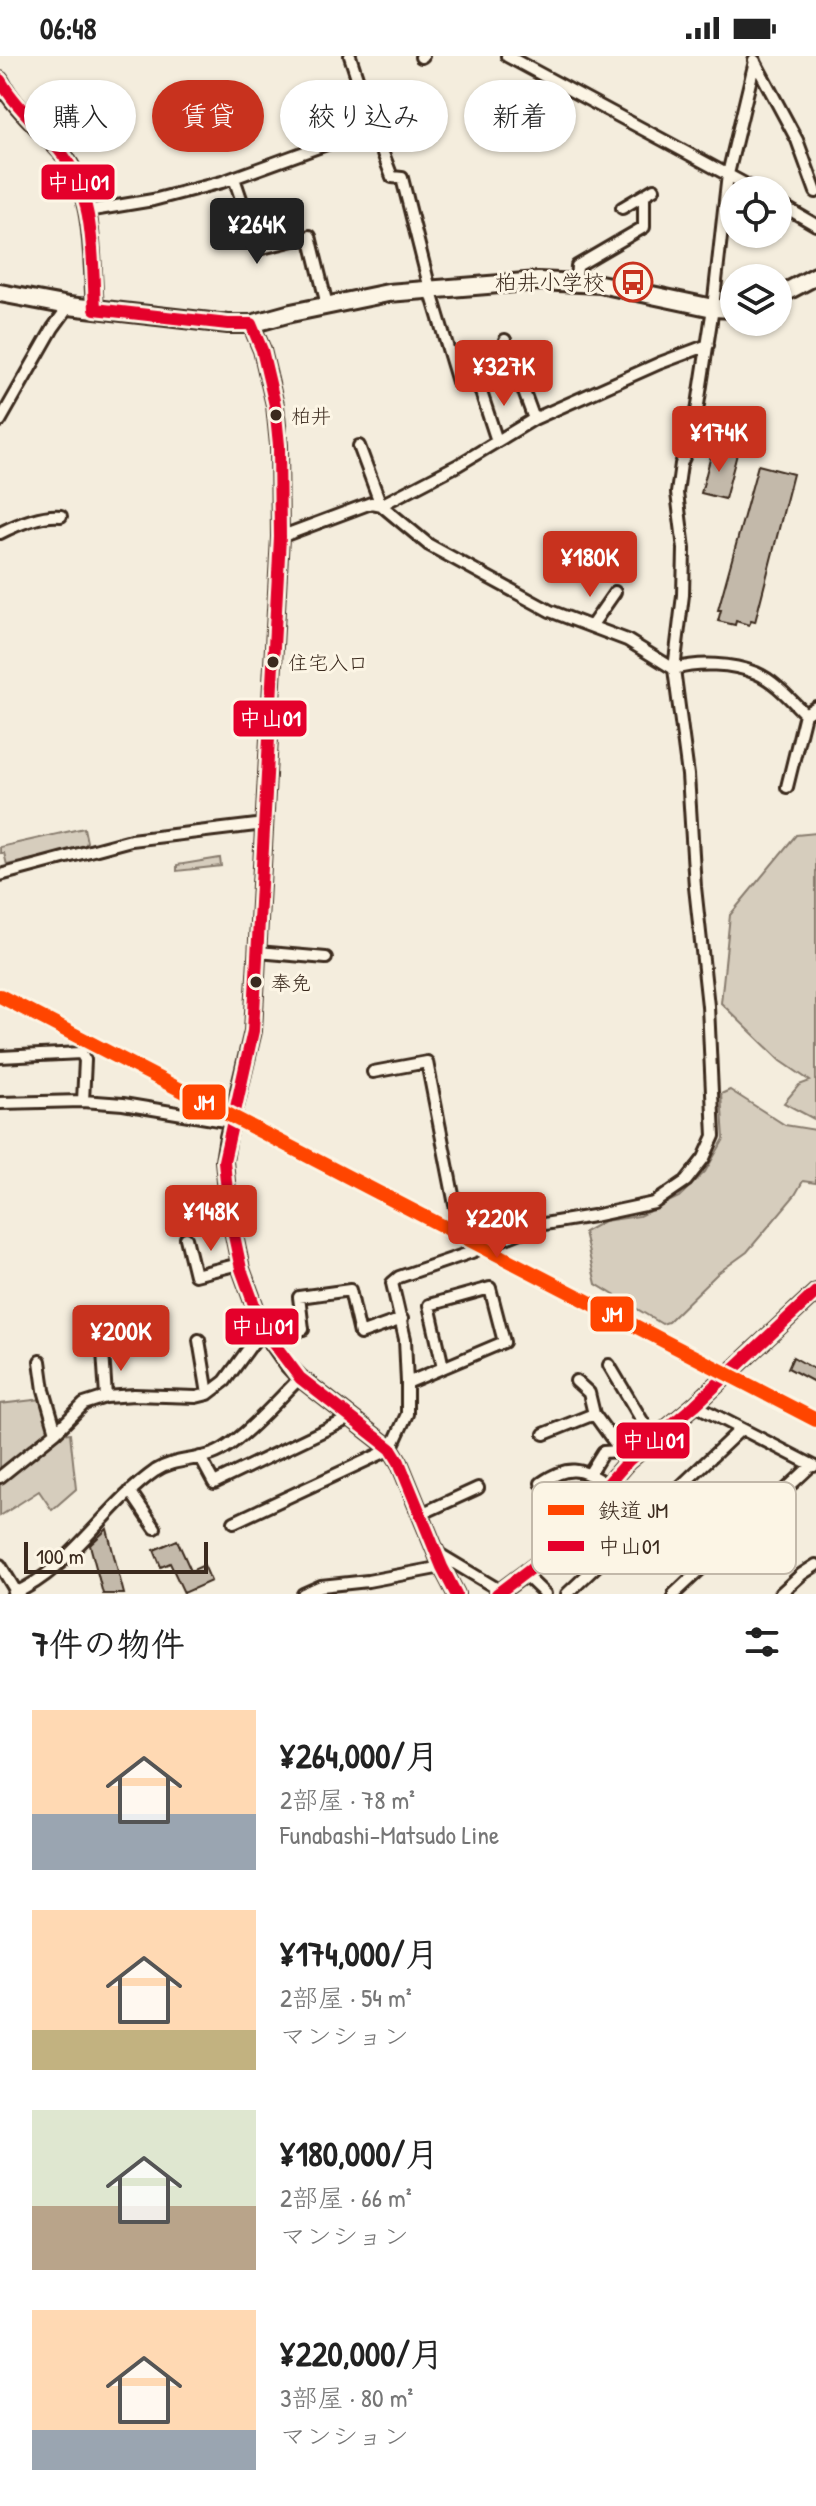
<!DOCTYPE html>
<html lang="ja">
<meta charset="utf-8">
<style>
:root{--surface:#fff;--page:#f6f6f6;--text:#222;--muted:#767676;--accent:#c8321e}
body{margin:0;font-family:"Patrick Hand","Klee One",sans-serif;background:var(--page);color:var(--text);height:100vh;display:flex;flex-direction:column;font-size:30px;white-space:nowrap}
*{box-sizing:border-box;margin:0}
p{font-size:26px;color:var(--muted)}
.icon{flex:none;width:44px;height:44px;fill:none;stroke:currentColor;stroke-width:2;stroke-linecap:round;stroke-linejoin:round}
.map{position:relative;height:1538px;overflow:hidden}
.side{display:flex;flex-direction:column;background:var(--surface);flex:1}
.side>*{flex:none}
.banner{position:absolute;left:24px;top:24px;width:768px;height:72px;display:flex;gap:16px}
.fabs{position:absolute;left:720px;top:120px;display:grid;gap:16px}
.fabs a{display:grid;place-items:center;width:72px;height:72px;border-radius:50%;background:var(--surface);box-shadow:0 2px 6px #0004;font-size:40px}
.scale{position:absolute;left:24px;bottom:20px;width:184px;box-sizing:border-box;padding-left:8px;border:4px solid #3b2a1e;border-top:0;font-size:22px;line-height:28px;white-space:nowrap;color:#3b2a1e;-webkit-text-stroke:6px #fcf5e5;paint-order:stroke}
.price{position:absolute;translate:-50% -68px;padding:0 18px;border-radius:8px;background:var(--accent);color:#fff;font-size:26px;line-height:52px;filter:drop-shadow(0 2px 4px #0008)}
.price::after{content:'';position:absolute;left:50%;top:48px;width:24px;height:18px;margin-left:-12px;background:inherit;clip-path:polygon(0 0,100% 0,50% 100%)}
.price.current{background:#222;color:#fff}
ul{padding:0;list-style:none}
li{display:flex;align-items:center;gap:24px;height:200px;padding:0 32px}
li span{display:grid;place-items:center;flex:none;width:224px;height:160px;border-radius:0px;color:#555}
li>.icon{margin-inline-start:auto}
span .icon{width:96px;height:96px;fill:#fffc;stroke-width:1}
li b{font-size:34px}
h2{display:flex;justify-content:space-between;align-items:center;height:96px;padding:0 32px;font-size:34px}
.chip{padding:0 28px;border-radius:36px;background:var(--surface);box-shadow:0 2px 6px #0004;font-size:28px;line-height:72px}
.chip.current{background:var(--accent);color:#fff}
.status{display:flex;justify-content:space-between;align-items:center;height:56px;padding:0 40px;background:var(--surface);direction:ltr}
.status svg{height:22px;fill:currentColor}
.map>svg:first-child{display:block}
.green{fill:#d6cdbd;stroke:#887c6e;stroke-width:2}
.building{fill:#c3b9aa;stroke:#3b2a1e;stroke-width:2}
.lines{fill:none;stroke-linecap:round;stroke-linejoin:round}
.street-casing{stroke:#3b2a1e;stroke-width:16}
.secondary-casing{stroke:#3b2a1e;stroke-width:20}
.primary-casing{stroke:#3b2a1e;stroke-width:22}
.street{stroke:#fcf5e5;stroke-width:10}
.secondary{stroke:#fcf5e5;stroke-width:14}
.primary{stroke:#fcf5e5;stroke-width:16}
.bus-1-casing{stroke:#fcf5e5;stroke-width:18}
.bus-1{stroke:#e4002b;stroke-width:12}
.rail-1-casing{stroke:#fcf5e5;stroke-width:20}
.rail-1{stroke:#ff4500;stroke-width:14}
.bus-dot{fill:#3b2a1e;stroke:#fcf5e5;stroke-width:3}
.labels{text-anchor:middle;stroke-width:6;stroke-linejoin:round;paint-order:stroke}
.bus-label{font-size:20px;fill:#3b2a1e;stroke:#fcf5e5;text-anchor:start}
.poi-label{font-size:22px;fill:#3b2a1e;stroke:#fcf5e5;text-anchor:end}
.key{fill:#fcf5e5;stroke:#c2b8a9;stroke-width:2}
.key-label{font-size:22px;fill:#3b2a1e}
.line-badge{stroke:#fcf5e5;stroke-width:3}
.badge-label{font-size:22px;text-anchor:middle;font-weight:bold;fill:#fff}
</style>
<div class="status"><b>06:48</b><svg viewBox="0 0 49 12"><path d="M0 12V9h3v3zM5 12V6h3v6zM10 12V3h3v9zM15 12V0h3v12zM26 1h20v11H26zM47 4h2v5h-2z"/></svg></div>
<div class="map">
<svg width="816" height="1538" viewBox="0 0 816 1538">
<rect width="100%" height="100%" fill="#f4eddd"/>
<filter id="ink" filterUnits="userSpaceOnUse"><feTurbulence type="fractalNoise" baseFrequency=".0125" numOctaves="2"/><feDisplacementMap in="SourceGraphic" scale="16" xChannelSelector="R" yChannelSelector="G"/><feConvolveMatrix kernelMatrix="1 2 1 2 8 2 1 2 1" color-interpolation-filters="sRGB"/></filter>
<g filter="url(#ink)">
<path class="green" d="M84 772 87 786 84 792 7 809 4 797H0V791Z
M816 777V1064L784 1047 799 1029 810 1025 781 1005 721 947 730 859 796 779Z
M220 802 221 810 177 815V809Z
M730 1034 785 1069 816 1074V1127L803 1125 795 1139 747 1196 718 1217 668 1266 662 1268 596 1228 584 1176 604 1165 639 1160 679 1141 705 1116 724 1083 721 1038Z
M42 1343 61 1378 70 1377 76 1433 52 1454 39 1435 0 1460V1348Z"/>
<path class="building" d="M713 392 737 398 725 443 701 437Z
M758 409 793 418 755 566 751 565 749 569 736 565 735 569 718 565 721 554H718Z
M793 1301 816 1314V1327L788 1312Z
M107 1473 124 1538H103L90 1489Z
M177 1484 191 1515 204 1509 211 1525 184 1537 170 1507 161 1511 154 1494Z"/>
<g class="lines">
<defs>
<path id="street" d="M350 0 373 71 392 121 402 122 430 233 458 326
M507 0 756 134
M421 1 423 0
M754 4 797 84 816 136
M234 122 258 193 310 180 327 249
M778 147 816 169
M622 152 654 133
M87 155 153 144 222 126 382 68 397 77 423 69
M576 226 577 210 644 171V139
M505 284 534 363
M479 330 497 385
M0 365 53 272 69 250
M359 390 381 449 458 409 534 363 660 307 708 289
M0 477C18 468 41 458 61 460
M280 481 371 447 381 449 429 489 550 555 627 584 674 613C698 606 732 607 756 617 775 625 791 644 805 658
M592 569 615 536
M787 731 805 658 816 651
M0 819 131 784 265 768
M258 896 326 902
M0 1001 81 997 85 1004 83 1045
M373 1016 427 1006 455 1149 513 1179
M0 1047 83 1045 123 1048 231 1066
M186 1182 195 1219 239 1208
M199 1284 208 1338
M271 1285 303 1273 299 1241 350 1234 360 1278 402 1263
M103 1295 106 1341
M40 1305 44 1334 56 1376
M609 1309 653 1383
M576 1325 589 1337 594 1358
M407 1327 504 1286 490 1232 429 1249 443 1311
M695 1349 814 1410
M544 1378 594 1358 628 1405
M200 1401 214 1427 352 1361
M590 1417 603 1396 620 1395
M0 1421 56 1376 84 1348 106 1341 134 1339 196 1341 208 1338 225 1325 263 1273
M541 1427C567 1409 581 1411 607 1429
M130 1435 155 1472
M421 1458 478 1432
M234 1466 391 1393 407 1358V1327L405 1283 392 1227 399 1221 469 1197 538 1169 593 1160 654 1147 686 1125 704 1102 714 1080 708 950 695 831 688 719 674 613 683 539 684 493 677 437 681 408 693 381 713 252 728 118 755 5
M436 1496 501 1535
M0 1509 17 1537
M524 1518 545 1538
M13 1538C69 1515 105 1450 155 1415 173 1403 194 1405 213 1398 239 1389 279 1342 300 1322
M303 1538 321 1530 368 1525 442 1511
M567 1538 740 1374
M674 1538 812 1409
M780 1538 802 1518 816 1509"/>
<path id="secondary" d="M0 24C14 52 41 73 61 96 96 138 91 201 95 253
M251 268 262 294 275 349 279 389 280 481 253 975 228 1081 224 1105 229 1155 241 1213 263 1273 288 1309 300 1322 391 1393 399 1406 442 1511 456 1538
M497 1538 562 1490 572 1481 607 1429 628 1405 695 1349 816 1236"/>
<path id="primary" d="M0 237 69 250 228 268H251L291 257 388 237 538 225 600 228 713 252 734 253
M778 240 816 220"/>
</defs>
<use href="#street" class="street-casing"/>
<use href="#secondary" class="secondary-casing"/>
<use href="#primary" class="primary-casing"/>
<use href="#street" class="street"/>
<use href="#secondary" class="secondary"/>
<use href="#primary" class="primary"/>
<defs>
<path id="bus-1" d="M0 24C16 51 39 70 59 94 96 138 92 200 95 253
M95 253 228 268H251
M251 268 262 294 275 349 279 389 280 481 253 975 224 1105 229 1155 241 1213 263 1273 300 1322 391 1393 399 1406 442 1511 456 1538
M497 1538 572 1481 607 1429 628 1405 695 1349 816 1236"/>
</defs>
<use href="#bus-1" class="bus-1-casing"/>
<use href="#bus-1" class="bus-1"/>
<defs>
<path id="rail-1" d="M0 940 816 1364"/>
</defs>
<use href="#rail-1" class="rail-1-casing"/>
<use href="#rail-1" class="rail-1"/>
</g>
</g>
<defs>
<symbol id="bus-ring" viewBox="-11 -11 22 22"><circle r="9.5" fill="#fcf5e5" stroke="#c8321e" stroke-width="1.5"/><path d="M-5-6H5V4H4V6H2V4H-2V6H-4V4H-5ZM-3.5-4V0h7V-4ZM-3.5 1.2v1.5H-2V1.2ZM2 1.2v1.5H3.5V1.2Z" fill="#c8321e"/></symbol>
</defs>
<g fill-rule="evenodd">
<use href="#bus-ring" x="611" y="204" width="44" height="44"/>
</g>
<g class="bus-dot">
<circle cx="276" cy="359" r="7"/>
<circle cx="273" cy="606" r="7"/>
<circle cx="256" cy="926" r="7"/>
</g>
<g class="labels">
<g class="bus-label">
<text x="291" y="367">柏井</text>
<text x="288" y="614">住宅入口</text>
<text x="271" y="934">奉免</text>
</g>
<g class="poi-label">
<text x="605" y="234">柏井小学校</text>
</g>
</g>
<rect x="532" y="1426" width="264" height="92" rx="12" class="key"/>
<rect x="548" y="1449" width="36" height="10" fill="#ff4500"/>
<rect x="548" y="1485" width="36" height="10" fill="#e4002b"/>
<g class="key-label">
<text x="598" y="1462">鉄道 JM</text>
<text x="598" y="1498">中山01</text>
</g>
<g class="line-badge">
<rect x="40" y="107" width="76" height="38" rx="8" fill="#e4002b"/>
<rect x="232" y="643" width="76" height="39" rx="8" fill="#e4002b"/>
<rect x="181" y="1027" width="46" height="38" rx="8" fill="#ff4500"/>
<rect x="589" y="1239" width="46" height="38" rx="8" fill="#ff4500"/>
<rect x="224" y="1251" width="76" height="39" rx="8" fill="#e4002b"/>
<rect x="615" y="1365" width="76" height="39" rx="8" fill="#e4002b"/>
</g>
<g class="badge-label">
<text x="78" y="134">中山01</text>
<text x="270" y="670">中山01</text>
<text x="204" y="1054">JM</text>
<text x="612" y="1266">JM</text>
<text x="262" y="1278">中山01</text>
<text x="653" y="1392">中山01</text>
</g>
</svg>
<div class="fabs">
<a><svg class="icon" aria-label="locate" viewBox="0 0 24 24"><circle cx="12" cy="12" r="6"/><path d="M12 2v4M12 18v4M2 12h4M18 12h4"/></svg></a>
<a><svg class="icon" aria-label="layers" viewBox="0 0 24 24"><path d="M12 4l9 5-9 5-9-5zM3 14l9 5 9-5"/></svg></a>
</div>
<div class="scale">100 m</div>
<b class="price current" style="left:257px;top:210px">¥264K</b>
<b class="price" style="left:504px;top:352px">¥327K</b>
<b class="price" style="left:719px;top:418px">¥174K</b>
<b class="price" style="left:590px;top:543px">¥180K</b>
<b class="price" style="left:211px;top:1197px">¥148K</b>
<b class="price" style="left:497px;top:1204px">¥220K</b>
<b class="price" style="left:121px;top:1317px">¥200K</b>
<div class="banner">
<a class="chip">購入</a>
<a class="chip current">賃貸</a>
<a class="chip">絞り込み</a>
<a class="chip">新着</a>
</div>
</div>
<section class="side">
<h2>7件の物件<svg class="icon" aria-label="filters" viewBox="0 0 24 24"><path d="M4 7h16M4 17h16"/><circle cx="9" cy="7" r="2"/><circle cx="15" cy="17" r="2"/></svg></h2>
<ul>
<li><span style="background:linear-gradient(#ffd9b3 65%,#9aa5b1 0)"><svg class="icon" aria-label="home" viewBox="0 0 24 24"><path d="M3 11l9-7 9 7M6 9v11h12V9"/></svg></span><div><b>¥264,000/月</b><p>2部屋 · 78 m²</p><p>Funabashi-Matsudo Line</p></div></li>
<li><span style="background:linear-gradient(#ffd9b3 75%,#c2b280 0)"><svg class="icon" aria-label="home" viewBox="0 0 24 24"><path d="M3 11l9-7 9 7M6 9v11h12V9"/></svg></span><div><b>¥174,000/月</b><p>2部屋 · 54 m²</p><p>マンション</p></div></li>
<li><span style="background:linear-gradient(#dfe7d0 60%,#b9a48a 0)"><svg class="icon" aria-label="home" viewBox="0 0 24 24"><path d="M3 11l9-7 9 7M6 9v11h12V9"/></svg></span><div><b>¥180,000/月</b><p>2部屋 · 66 m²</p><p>マンション</p></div></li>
<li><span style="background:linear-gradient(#ffd9b3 75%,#9aa5b1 0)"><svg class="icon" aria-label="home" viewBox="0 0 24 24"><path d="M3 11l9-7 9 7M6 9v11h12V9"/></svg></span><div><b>¥220,000/月</b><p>3部屋 · 80 m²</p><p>マンション</p></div></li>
</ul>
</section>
